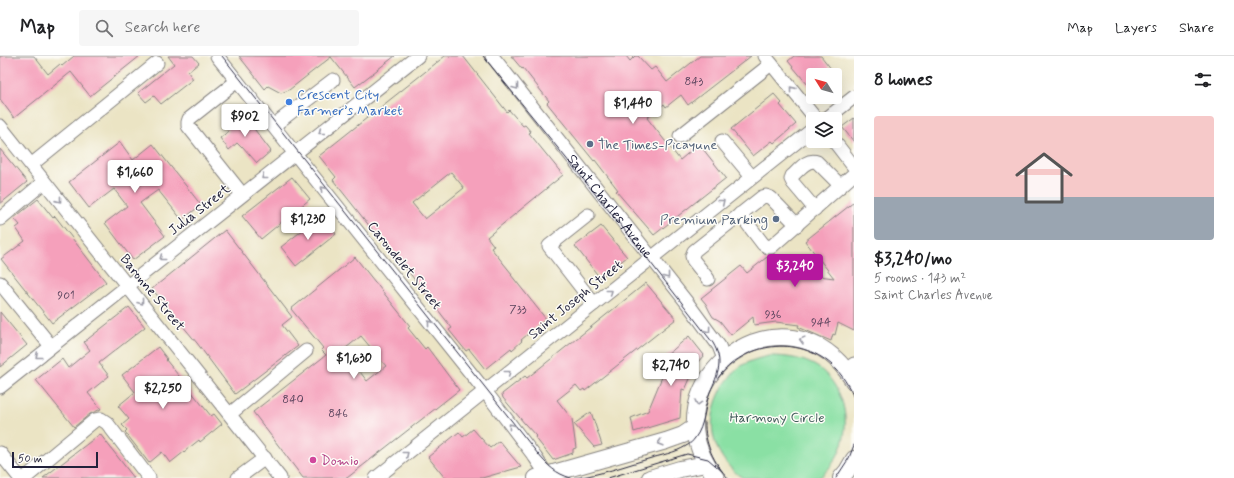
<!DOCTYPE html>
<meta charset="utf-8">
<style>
:root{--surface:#fff;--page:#f6f6f6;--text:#202124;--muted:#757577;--line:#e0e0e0;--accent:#b5179e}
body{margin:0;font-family:Mynerve,sans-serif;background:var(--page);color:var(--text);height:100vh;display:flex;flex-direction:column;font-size:15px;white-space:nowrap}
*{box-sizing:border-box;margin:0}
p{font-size:13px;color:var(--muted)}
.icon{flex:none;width:22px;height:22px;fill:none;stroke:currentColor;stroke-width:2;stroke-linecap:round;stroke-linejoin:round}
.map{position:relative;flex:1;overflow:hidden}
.panel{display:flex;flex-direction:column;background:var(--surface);width:380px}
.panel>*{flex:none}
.needle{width:26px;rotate:307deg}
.fabs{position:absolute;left:806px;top:12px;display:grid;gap:8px}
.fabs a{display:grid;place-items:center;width:36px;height:36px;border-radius:4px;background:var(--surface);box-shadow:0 4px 16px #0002;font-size:20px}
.scale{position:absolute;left:12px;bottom:10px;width:86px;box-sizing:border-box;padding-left:4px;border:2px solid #22223b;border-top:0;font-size:11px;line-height:14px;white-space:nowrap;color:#22223b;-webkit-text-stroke:3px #fdfcf7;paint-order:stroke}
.price{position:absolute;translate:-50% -34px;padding:0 9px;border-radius:4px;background:#fff;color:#222;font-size:13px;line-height:26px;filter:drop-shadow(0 1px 2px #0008)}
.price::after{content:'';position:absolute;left:50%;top:24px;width:12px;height:9px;margin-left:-6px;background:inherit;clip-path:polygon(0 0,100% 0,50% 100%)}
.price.on{background:var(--accent);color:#fff}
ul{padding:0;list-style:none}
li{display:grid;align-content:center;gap:8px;height:212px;padding:0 20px}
li span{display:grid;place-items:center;height:124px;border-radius:4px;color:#555}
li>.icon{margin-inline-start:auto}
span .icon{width:72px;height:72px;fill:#fffc;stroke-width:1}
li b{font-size:17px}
h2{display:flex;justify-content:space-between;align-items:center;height:48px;padding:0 20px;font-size:17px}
header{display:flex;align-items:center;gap:24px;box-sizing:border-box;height:56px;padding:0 20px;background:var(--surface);border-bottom:1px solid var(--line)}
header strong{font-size:19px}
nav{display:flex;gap:22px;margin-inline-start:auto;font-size:14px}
.search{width:280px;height:36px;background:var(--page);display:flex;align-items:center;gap:10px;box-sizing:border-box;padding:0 14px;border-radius:4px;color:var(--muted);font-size:15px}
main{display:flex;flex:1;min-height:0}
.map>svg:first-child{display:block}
.green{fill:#8ae0a4;stroke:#568170}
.building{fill:#f5a0bb;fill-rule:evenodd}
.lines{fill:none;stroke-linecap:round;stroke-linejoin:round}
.minor-casing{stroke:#868380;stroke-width:15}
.major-casing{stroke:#868380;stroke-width:18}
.minor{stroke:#fff;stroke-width:13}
.major{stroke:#fff;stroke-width:16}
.tram{stroke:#22223b;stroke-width:1}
.oneway{stroke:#9c9ca7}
.shop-dot{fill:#3f7fe0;stroke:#fdfcf7;stroke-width:1.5}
.service-dot{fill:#5c6f8a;stroke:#fdfcf7;stroke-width:1.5}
.hotel-dot{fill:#d1479c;stroke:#fdfcf7;stroke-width:1.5}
.labels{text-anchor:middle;stroke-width:3;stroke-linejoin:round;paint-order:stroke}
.number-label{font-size:12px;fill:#57425b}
.shop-label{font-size:14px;fill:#366cbe;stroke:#fdfcf7;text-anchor:start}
.service-label{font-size:14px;fill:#4e5e75;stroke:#fdfcf7;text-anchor:start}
.street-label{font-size:14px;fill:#22223b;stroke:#fdfcf7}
.park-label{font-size:14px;fill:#415b5a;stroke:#fdfcf7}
.hotel-label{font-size:14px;fill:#b23c85;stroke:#fdfcf7;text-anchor:start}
</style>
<header>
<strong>Map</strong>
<div class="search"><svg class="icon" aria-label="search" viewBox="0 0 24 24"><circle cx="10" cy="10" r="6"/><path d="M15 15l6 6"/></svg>Search here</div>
<nav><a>Map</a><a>Layers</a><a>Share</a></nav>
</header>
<main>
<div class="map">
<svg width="854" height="422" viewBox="0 0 854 422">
<rect width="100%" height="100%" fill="#fdfcf7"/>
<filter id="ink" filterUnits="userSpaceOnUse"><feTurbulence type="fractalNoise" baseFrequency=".025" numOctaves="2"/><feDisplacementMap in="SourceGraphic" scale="8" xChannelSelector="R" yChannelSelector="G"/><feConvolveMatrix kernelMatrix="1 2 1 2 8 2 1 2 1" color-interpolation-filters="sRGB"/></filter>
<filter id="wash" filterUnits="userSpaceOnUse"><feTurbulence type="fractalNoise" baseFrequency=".012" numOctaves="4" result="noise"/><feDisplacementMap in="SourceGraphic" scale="16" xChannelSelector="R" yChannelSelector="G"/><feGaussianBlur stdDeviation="0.9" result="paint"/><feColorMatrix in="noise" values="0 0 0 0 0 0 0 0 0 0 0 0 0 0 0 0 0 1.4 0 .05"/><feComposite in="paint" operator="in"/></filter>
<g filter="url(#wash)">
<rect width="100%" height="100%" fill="#ebe4c4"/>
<path class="green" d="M769 300C786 300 804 302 819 312 854 339 854 394 819 422H743C728 413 715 394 713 377 709 353 723 322 743 309 751 304 760 302 769 300Z"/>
<g id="blocks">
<path class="building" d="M0 0H34L48 18 60 8 62 10 74 0H140L90 40 71 16 14 62 0 43Z
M168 0H193L199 7 188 16 193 23 161 48 154 40 146 46 138 37 174 8Z
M239 0H395L355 31 331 1 289 34 281 37 268 30 265 33Z
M445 0H463L507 56 509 54 523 70 525 69 531 76 529 77 563 119 487 181 494 190 491 192 512 218 511 219 546 263 521 284 522 285 512 294 511 292 485 313 469 293 466 295 449 274 452 272 377 175 375 177 333 124 336 121 319 100ZM451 116 464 132 425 163 412 147Z
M511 0H626L630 5 635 0H638L651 14 655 11 667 26 700 0H751L688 49 681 39 666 51 664 48 647 62 680 104 699 88 726 122 654 179 616 135 618 134 595 104 594 105 547 47 549 45 523 12 522 13Z
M794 0H821L836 19H813V35L788 5Z
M774 38 782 47 780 49 796 68 774 87 772 85 753 100 731 73Z
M242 57 271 95 257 107 242 90 241 91 237 87 229 94 220 82 229 75 225 71Z
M854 62V86L842 71Z
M120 86 133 104 153 88 201 149 182 164 158 134 140 147 165 180 133 204 105 167 127 150 114 133 89 152 69 126Z
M0 93 27 126 0 148Z
M292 121 310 143 261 183 242 160Z
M38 143 53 162 55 160 106 226 52 267 1 203 25 185 16 172 20 169 14 162Z
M854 146V275L838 267 835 279 833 278 831 285 798 271 799 269 776 266 754 269 753 261 731 279 720 265 713 261 710 256 706 248 701 242 741 210 747 217 767 201 781 218 787 213 790 216 834 222 805 185Z
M321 160 336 178 296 210 281 191Z
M601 170 627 201 600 222 575 190Z
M225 174 292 261 282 269 298 290 235 338 197 287 152 233Z
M355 201 410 270 408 272 425 293 427 291 459 334 347 422H303L253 356 326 299 321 294 323 292 291 253ZM361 280 386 310 367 325 357 312 356 313 341 296Z
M646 227 676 263 585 335 584 333 581 335 576 329 557 344 572 363 576 392 573 393V397L553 404 535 381 536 380 525 368 503 342 502 338 525 320 527 322 536 315Z
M129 251 145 271 99 307 109 320 88 337 101 353 90 358 74 371 36 324 62 303 68 312 90 294 84 286Z
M0 256 27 289 0 311Z
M689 280 704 299 697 307 685 334 682 333 680 362 634 376 631 362 648 355 669 304 666 300Z
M158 291 167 303 166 304 211 360 214 358 222 368 200 386 199 384 170 407 162 396 149 407 125 376 127 374 122 369 129 363 118 350 135 336 122 319Z
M591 356 602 389 594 391 574 368Z
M473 373 490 392 499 385 521 411 482 422H445L428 401 459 376 463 381Z
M100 378 134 422H43Z"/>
</g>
</g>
<g filter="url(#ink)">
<use href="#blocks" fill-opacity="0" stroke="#868380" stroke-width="1"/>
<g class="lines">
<defs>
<g id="minor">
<path d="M217 0 485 335 535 401 549 422"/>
<path id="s1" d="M492 0 688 248 719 290 724 303"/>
<path d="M765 0 816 63"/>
<path d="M237 25 189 63 188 66V70L242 138"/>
<path d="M826 63 854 41"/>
<path d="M0 70 280 422"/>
<path d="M273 70 333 24"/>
<path d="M680 80 771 8"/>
<path d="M722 85 752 121"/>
<path d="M834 85 854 111"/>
<path d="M31 109 157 7"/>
<path d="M815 153 793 127 791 123 792 120C799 114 807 102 817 106L841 130"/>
<path d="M740 158 763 188 768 191H771L854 118"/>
<path d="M588 159 549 190 594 248"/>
<path d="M0 163 44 126"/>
<path d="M708 223 693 204 692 200 694 195 762 141 766 140 771 142 797 169"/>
<path d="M0 227 51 290"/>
<path d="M847 314 854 308"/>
<path d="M0 331 418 0"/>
<path d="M230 358 306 295"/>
<path d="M0 397 20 422"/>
<path d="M25 422 95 364 101 363 107 367 149 422"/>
<path d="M238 422 265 402"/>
<path d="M376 422 813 73"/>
</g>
<path id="major" d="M536 422 666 385 683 379 695 371
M650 422 680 413 706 408
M716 422C640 325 789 219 854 326
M841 422 847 415 854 403"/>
</defs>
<use href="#minor" class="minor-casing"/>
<use href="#major" class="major-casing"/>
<use href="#minor" class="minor"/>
<use href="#major" class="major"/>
<path class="tram" d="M222 0 538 398C547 409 556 418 571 422
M483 0 640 193 713 287C724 306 718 318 710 336 704 352 705 369 695 382 692 386 690 388 686 390 675 397 661 399 648 403 624 410 600 419 575 422
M718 322C744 286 798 279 832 309 842 318 849 330 854 342
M705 366C704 387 714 407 728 422
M608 422 687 398 708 403 722 415
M836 422 849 402 854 389"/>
</g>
<defs><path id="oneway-chevron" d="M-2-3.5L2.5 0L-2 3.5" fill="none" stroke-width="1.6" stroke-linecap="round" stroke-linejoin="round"/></defs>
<g class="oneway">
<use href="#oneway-chevron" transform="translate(516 31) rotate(52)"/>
<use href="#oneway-chevron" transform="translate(792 33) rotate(-129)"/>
<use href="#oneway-chevron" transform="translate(321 76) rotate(142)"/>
<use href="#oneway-chevron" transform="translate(264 121) rotate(142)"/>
<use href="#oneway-chevron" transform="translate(323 133) rotate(-129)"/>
<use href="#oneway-chevron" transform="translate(59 144) rotate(51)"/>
<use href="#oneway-chevron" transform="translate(722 146) rotate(-39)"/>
<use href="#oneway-chevron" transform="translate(162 202) rotate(142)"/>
<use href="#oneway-chevron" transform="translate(667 220) rotate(52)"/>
<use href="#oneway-chevron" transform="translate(610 236) rotate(-38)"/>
<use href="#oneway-chevron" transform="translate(141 246) rotate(52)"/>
<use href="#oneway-chevron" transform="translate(430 267) rotate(-129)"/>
<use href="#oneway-chevron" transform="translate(708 274) rotate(54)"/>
<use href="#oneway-chevron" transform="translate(802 284) rotate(-165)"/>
<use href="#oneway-chevron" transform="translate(38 300) rotate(141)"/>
<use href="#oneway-chevron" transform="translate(508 317) rotate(-39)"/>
<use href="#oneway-chevron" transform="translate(698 347) rotate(105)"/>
<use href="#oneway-chevron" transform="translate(511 370) rotate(-127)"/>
<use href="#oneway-chevron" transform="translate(660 387) rotate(164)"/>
<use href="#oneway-chevron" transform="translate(406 398) rotate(-39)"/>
</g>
</g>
<circle class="shop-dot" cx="289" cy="46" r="4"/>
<g class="service-dot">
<circle cx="590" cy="88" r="4"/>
<circle cx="776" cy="163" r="4"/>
</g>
<circle class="hotel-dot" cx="313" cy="404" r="4"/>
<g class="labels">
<g class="number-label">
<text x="694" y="29">843</text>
<text x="66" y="243">901</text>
<text x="518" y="257">733</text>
<text x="773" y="262">936</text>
<text x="821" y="270">944</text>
<text x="293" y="347">840</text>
<text x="338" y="361">846</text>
</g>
<g class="shop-label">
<text x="297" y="43">Crescent City<tspan x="297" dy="16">Farmer’s Market</tspan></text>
</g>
<g class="service-label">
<text x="598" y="93">The Times-Picayune</text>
<text x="768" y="168" text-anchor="end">Premium Parking</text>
</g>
<g class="street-label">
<text dy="5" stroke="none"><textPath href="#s1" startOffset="191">Saint Charles Avenue</textPath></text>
<text transform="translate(199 153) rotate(-38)" y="5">Julia Street</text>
<text transform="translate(405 209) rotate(51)" y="5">Carondelet Street</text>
<text transform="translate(153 236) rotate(51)" y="5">Baronne Street</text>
<text transform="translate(575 243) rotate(-39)" y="5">Saint Joseph Street</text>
</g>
<g class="park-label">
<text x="777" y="366">Harmony Circle</text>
</g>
<g class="hotel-label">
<text x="321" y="409">Domio</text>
</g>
</g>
</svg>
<div class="fabs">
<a><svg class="needle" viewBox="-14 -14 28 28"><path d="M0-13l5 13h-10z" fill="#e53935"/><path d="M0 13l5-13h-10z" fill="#757577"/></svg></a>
<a><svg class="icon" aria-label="layers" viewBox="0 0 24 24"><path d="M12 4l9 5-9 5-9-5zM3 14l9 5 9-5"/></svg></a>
</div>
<div class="scale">50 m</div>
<b class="price" style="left:633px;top:69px">$1,440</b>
<b class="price" style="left:245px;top:82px">$902</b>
<b class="price" style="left:135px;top:138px">$1,660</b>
<b class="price" style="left:308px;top:185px">$1,230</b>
<b class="price on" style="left:795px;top:232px">$3,240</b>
<b class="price" style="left:354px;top:324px">$1,630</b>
<b class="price" style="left:671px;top:331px">$2,740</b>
<b class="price" style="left:163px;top:354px">$2,250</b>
</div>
<section class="panel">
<h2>8 homes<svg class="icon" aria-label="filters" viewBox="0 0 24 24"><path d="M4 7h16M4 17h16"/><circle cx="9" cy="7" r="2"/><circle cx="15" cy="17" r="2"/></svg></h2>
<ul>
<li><span style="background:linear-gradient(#f6c9c9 65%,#9aa5b1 0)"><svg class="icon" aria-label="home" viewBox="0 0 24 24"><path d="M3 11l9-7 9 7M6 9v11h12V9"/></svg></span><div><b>$3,240/mo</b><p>5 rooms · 143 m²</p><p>Saint Charles Avenue</p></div></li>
</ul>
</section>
</main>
